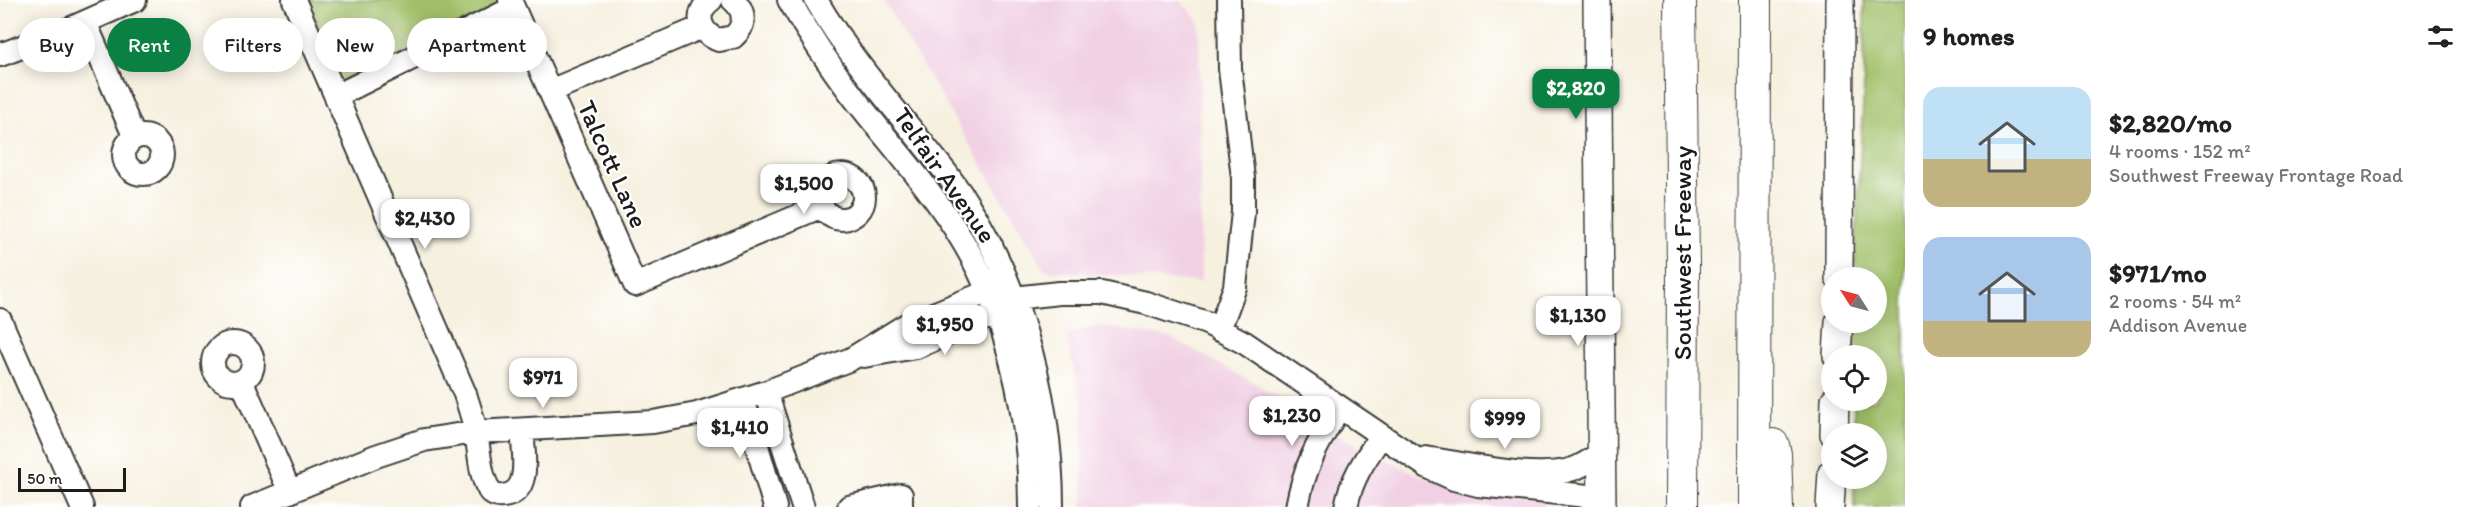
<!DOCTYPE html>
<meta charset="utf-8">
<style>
:root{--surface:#fff;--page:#f2f2f2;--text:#202124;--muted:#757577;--accent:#0b8043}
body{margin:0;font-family:Itim,sans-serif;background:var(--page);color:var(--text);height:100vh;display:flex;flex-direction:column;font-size:22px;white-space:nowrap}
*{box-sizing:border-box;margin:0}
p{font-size:20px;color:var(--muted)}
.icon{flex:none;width:33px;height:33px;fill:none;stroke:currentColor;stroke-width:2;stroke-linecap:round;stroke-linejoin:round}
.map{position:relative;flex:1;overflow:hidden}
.drawer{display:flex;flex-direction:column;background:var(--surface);width:570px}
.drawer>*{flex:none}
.banner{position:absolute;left:18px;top:18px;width:570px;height:54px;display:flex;gap:12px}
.needle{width:39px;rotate:306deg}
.fabs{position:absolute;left:1821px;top:267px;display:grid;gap:12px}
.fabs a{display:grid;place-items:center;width:66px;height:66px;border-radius:50%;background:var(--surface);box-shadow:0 3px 15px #0003;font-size:30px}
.scale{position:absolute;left:18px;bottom:15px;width:108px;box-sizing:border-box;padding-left:6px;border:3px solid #1c1c1c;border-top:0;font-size:16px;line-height:21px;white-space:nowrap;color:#1c1c1c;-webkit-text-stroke:4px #fff;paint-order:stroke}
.price{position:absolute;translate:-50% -51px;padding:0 14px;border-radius:12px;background:#fff;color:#222;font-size:20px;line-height:39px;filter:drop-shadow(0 2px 3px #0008)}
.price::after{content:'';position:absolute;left:50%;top:36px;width:18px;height:14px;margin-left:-9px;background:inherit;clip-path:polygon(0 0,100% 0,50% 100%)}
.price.selected{background:var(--accent);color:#fff}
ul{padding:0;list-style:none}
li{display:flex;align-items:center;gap:18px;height:150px;padding:0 18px}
li span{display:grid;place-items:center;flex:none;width:168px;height:120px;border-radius:18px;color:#555}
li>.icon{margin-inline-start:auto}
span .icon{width:72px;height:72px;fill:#fffc;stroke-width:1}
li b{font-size:26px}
h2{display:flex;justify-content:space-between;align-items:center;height:72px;padding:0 18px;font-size:26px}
.chip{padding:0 21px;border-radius:27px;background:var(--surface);box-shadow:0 3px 15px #0003;font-size:21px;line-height:54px}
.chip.selected{background:var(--accent);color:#fff}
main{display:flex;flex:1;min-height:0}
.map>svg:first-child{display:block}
.built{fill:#f1d0e3}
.green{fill:#a0bf67;stroke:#5e6e42;stroke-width:1.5}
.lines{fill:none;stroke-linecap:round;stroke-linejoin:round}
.minor-casing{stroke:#3d3c39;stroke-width:26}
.major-casing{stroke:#3d3c39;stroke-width:30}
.highway-casing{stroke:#3d3c39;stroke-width:34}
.minor{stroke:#fff;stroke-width:22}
.major{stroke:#fff;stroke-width:27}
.highway{stroke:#fff;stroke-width:32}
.labels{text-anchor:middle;stroke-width:4.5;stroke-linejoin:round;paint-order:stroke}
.street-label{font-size:26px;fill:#1c1c1c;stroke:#fff}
</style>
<main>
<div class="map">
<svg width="1905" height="507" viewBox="0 0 1905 507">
<rect width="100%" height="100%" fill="#fff"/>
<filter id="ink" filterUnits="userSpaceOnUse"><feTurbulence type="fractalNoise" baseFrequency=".0167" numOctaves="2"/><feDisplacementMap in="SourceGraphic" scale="12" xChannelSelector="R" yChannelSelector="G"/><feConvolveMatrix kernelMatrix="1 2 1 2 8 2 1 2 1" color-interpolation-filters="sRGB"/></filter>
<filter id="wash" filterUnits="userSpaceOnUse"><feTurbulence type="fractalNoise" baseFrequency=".008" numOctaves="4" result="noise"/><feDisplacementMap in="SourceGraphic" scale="24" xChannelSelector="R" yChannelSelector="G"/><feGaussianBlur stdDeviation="1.35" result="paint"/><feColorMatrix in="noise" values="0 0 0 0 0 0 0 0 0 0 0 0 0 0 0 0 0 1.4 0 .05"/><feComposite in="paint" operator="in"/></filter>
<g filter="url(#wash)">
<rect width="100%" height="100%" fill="#f6f0df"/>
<path class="built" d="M883 0H1180L1199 21 1201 282 1045 270Z
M1097 326 1170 337 1259 386 1349 442 1425 478 1545 500V507H1083L1082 404 1066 336Z"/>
<path class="green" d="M308 0H498L501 7 340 86Z
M1864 0H1905V507H1854V479L1876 478V434L1854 433V401L1876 400V356L1854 355V323L1876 322V278L1854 277 1864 82Z"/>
</g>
<g filter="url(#ink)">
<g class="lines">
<defs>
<path id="minor" d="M294 0 465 394C469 407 474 420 476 434 480 452 479 472 488 488 490 494 497 497 503 496 533 493 523 451 522 430
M510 0 635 285 822 206
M711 0C693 13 700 34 719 40L733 37C746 26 746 11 733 0
M789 0C808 33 829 65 852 95 889 143 931 188 962 240 1008 316 1030 419 1030 507
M816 0C852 63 903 117 947 174 1016 265 1052 394 1052 507
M85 22 135 138
M0 55 67 30 135 0
M550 91 702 27
M336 96 513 8
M124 155a19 19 0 1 1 38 0a19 19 0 1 1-38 0Z
M820 197a22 22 0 1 1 44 0a22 22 0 1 1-44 0Z
M0 320 82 507
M1219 330 1235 287 1243 212V178L1230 69 1229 0
M213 363a20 20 0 1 1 40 0a20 20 0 1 1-40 0Z
M864 356 916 347 995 314 1006 304
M242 382 290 492
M766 392 803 507
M743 399 775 507
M1426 458C1464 464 1538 481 1573 469 1583 466 1593 458 1602 453
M252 507 376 456 424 440 476 432 653 422 697 414 766 392 851 359 906 325 987 292 1014 298 1059 293H1102L1146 303 1207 323 1245 343 1428 467 1454 479 1478 485 1588 496 1602 501
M849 507 901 495V507
M1297 507C1305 464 1317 445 1339 408
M1346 507C1351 479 1365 459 1381 436"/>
<path id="major" d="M1597 0 1602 507
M1839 278 1840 0
M1837 356 1839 322
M1834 434 1835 400
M1830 507 1832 473"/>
<path id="highway" d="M1680 0 1683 268 1682 507
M1773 445 1775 454 1777 507
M1754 507 1755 0"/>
</defs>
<use href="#minor" class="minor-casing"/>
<use href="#major" class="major-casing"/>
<use href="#highway" class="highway-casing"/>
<use href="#minor" class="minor"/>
<use href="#major" class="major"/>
<use href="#highway" class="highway"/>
</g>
</g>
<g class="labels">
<g class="street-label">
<text transform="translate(613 164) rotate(66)" y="9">Talcott Lane</text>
<text transform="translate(945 175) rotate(55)" y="9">Telfair Avenue</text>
<text transform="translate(1682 253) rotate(-90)" y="9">Southwest Freeway</text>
</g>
</g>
</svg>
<div class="fabs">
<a><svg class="needle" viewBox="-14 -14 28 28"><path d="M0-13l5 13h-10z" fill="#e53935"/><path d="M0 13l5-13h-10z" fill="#757577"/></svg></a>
<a><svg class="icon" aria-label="locate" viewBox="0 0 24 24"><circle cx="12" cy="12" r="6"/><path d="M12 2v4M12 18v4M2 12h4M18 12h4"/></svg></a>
<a><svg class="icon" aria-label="layers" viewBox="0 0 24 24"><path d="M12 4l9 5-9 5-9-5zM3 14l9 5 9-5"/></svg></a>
</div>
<div class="scale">50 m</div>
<b class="price selected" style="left:1576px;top:120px">$2,820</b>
<b class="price" style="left:804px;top:215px">$1,500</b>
<b class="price" style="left:425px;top:250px">$2,430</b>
<b class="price" style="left:1578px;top:347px">$1,130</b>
<b class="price" style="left:945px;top:356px">$1,950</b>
<b class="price" style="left:543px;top:409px">$971</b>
<b class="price" style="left:1292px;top:447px">$1,230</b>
<b class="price" style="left:1505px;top:450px">$999</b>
<b class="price" style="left:740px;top:459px">$1,410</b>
<div class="banner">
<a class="chip">Buy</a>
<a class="chip selected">Rent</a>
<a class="chip">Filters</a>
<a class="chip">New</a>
<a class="chip">Apartment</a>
</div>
</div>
<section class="drawer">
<h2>9 homes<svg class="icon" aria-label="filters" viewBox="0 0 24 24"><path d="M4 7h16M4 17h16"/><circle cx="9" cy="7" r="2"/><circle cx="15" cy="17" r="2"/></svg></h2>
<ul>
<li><span style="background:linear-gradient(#bfe0f5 60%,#c2b280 0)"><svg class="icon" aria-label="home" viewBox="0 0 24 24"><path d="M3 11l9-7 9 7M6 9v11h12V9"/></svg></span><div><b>$2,820/mo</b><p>4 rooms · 152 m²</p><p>Southwest Freeway Frontage Road</p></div></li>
<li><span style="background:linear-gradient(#a9c7e8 70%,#c2b280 0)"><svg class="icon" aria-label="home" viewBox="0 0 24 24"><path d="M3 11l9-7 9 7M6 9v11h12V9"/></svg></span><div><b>$971/mo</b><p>2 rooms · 54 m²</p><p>Addison Avenue</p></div></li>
</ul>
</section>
</main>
